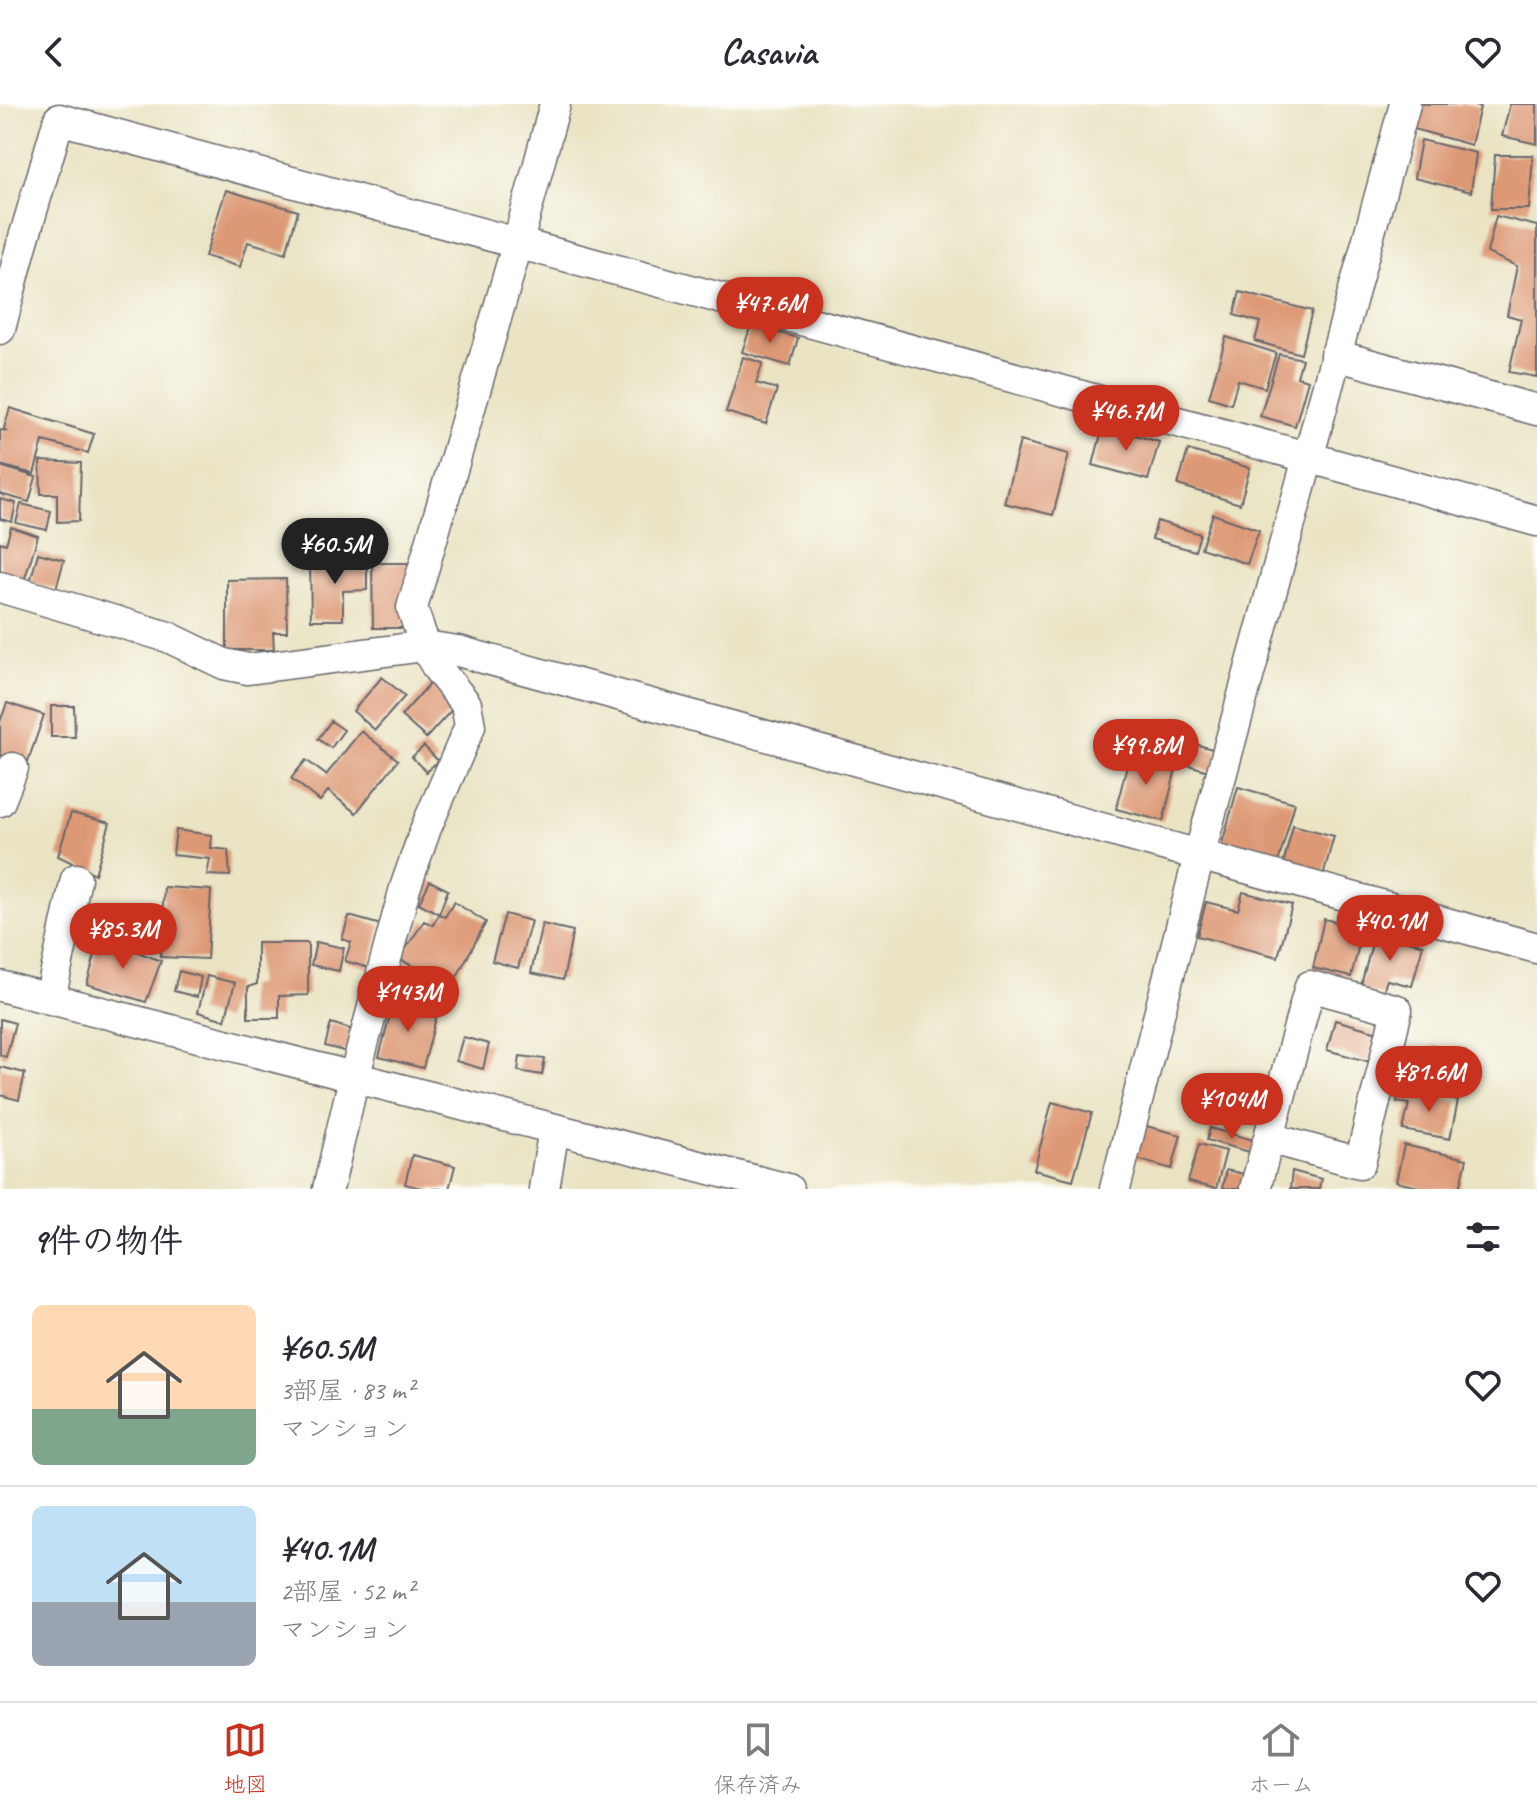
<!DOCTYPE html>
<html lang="ja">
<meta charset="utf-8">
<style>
:root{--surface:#fff;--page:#f2f2f3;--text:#2b2b33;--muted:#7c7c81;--line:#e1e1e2;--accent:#c8321e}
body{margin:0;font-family:Caveat,"Klee One",sans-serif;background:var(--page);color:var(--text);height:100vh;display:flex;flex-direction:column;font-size:30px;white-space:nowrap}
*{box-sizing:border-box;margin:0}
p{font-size:26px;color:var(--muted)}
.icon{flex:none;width:44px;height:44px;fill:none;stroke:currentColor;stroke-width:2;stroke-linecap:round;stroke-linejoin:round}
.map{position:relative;height:1085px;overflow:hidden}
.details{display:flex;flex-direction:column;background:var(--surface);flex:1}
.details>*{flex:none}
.price{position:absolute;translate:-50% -68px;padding:0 18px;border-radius:28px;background:var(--accent);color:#fff;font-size:26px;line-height:52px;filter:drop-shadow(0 2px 4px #0008)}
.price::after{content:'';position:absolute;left:50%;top:48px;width:24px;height:18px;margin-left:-12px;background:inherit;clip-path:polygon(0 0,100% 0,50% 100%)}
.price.active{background:#222;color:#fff}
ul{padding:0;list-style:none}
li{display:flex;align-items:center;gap:24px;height:200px;padding:0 32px}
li+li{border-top:2px solid var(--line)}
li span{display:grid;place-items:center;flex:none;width:224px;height:160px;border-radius:12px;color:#555}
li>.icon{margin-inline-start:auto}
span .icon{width:96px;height:96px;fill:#fffc;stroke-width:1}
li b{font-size:34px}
h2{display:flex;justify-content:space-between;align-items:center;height:96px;padding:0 32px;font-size:34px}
header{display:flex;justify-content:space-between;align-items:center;height:104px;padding:0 32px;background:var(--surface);font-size:36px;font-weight:800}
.tabs{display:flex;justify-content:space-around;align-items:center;height:112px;border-top:2px solid var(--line);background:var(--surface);font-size:22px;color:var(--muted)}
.tabs a{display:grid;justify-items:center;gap:4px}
.tabs .active{color:var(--accent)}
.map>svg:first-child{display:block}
.building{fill:#dd9874}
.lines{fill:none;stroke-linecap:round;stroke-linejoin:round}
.minor-casing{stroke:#68666b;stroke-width:33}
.minor{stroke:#fff;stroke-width:30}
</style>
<header><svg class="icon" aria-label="back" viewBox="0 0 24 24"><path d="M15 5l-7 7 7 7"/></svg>Casavia<svg class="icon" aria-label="heart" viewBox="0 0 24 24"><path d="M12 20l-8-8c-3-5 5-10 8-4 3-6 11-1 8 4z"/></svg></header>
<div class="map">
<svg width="1537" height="1085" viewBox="0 0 1537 1085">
<rect width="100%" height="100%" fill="#fdfcf7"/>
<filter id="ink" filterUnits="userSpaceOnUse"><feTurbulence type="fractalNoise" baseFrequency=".0125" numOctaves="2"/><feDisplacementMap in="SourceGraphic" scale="16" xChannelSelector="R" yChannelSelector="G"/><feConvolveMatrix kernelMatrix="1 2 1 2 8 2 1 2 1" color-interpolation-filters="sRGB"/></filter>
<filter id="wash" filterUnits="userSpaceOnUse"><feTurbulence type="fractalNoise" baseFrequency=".006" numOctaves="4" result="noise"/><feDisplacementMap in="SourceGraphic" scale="32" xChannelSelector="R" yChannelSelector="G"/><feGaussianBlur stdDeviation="1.8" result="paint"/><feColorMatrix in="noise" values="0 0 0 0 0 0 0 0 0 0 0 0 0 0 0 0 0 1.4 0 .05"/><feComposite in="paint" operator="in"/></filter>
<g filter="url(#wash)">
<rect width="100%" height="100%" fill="#eae4c4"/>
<g id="blocks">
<path class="building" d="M1420 0H1468L1480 3 1471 41 1414 25Z
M1510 0H1537V40L1502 32Z
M1421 36 1476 49 1471 88 1414 74Z
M1495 51H1533L1529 105H1491Z
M226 86 298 107 286 149 248 138 240 163 205 152Z
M1496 112 1537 122V273L1509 268 1521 215 1507 211 1517 162 1487 149Z
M1240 188 1312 207 1301 250 1255 237 1260 218 1234 211Z
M751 221 798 234 790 262 742 248Z
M1226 233 1276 249 1265 284 1238 276 1231 300 1209 293Z
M1279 250 1302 255 1297 273 1308 276 1295 322 1260 312Z
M743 253 763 259 756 279 777 285 766 320 726 308Z
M10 304 94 330 88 349 43 337 34 370 0 361V326L6 327 4 324Z
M1103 322 1159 338 1148 376 1093 361Z
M1020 337 1069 350 1053 411 1004 399Z
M1188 346 1250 364 1240 400 1178 381Z
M40 357 81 359 79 417 57 418V390H41Z
M0 362 36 373 29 398 0 390Z
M0 395 16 399 12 418 0 415Z
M21 400 51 407 47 426 16 419Z
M1213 410 1259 426 1247 460 1201 444Z
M1157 417 1200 430 1195 447 1152 435Z
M11 423 38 432 24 477 0 470V438L6 440Z
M38 449 64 456 56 485 30 478Z
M367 455V486L343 487V516H311L310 456Z
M372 459H410V478H404V524H373Z
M286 475 287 528H273L274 546H227V476Z
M382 573 405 592 375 626 353 607Z
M431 578 457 600 426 634 401 612Z
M7 599 44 611 27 660 0 651V618Z
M51 602H74L75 633H51Z
M331 617 344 626 331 644 318 635Z
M361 627 398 656 356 709 328 687 320 697 291 674 306 656 326 671Z
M1174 634 1219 647 1212 668 1168 655Z
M424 642 438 657 426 668 412 653Z
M1130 649 1177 661 1163 717 1116 705Z
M1238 683 1295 699 1278 759 1221 743Z
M71 709 110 719 95 770 58 752Z
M1293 721 1334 732 1323 772 1283 761Z
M176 726 212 731 211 744 228 746 230 772 207 771 210 755 173 751Z
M430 777 448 786 439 810 419 799Z
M164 783 211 786 207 855 160 853Z
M1243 788 1292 801 1278 853 1197 832 1206 798 1238 806Z
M454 798 486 818 452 882 399 855 424 817 433 821 439 810 445 813Z
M505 810 531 817 518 864 492 857Z
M349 812 381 821 369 864 345 857 351 838 342 835Z
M1324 815 1363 824 1351 873 1313 864Z
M542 820 573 827 563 876 531 869Z
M1375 828 1423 841 1412 882 1387 876 1382 891 1360 885Z
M100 833 161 857 146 898 87 880Z
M316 838 344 844 339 867 311 861Z
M257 839H308V891L279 892V914H248V883L257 880Z
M179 867 201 873 197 893 174 887Z
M207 872 235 879 225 916 198 908Z
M394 895 438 906 423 964 379 953Z
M0 915 15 919 6 953 0 951Z
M1335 916 1378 928 1370 958 1327 946Z
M331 919 353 926 347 948 325 942Z
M463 933 489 940 483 965 456 957Z
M1432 941 1465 947 1457 988 1401 977 1405 955 1428 959Z
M520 952 545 955 542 971 518 967Z
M0 963 25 969 19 996 0 991Z
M1400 985 1458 997 1450 1035 1403 1026 1409 1000 1397 998Z
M1052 998 1092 1009 1073 1076 1034 1066Z
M1142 1021 1181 1031 1172 1065 1133 1054Z
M1210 1024 1257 1037 1253 1049 1207 1036Z
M1199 1040 1226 1047 1216 1085 1188 1078Z
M1404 1041 1467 1055 1460 1085H1428L1396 1078Z
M412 1051 455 1062 449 1085H425L405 1080Z
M1226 1066 1244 1070 1241 1085H1222Z
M1292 1067 1321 1075 1319 1085H1290Z"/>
</g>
</g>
<g filter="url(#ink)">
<use href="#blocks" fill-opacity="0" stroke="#68666b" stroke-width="2"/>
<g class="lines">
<defs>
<path id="minor" d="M0 225 21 144 59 15 1307 353 1537 417
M1335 251 1537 306
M0 483 168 533 224 560 248 565 425 542 458 547 1537 844
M0 697 13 664
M0 882 788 1085
M50 895 76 775
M328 1085 354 974 405 784 426 724 470 622 466 600 438 565 425 542 412 504 518 138 555 0
M544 1085 554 1025
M1115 1085 1199 752 1405 0
M1255 1085 1310 882 1397 906 1360 1059 1269 1034"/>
</defs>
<use href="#minor" class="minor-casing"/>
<use href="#minor" class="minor"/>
</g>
</g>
</svg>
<b class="price" style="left:770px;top:241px">¥47.6M</b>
<b class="price" style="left:1126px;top:349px">¥46.7M</b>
<b class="price active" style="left:335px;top:482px">¥60.5M</b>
<b class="price" style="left:1146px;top:683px">¥99.8M</b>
<b class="price" style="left:1390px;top:859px">¥40.1M</b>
<b class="price" style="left:123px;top:867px">¥85.3M</b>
<b class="price" style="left:408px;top:930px">¥143M</b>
<b class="price" style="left:1429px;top:1010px">¥81.6M</b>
<b class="price" style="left:1232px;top:1037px">¥104M</b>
</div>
<section class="details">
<h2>9件の物件<svg class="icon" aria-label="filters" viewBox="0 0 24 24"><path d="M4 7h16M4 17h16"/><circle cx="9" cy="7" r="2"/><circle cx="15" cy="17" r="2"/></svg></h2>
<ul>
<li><span style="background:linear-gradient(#ffd9b3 65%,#7fa58c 0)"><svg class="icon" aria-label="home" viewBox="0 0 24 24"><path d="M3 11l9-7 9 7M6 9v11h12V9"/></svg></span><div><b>¥60.5M</b><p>3部屋 · 83 m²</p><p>マンション</p></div><svg class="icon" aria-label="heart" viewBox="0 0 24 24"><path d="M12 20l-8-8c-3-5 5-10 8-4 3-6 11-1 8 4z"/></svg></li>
<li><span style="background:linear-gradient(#bfe0f5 60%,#9aa5b1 0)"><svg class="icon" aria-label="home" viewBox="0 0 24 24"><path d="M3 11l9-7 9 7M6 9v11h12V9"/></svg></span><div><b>¥40.1M</b><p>2部屋 · 52 m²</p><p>マンション</p></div><svg class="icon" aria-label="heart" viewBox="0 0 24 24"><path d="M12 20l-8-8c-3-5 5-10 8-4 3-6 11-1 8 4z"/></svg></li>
</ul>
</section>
<nav class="tabs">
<a class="active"><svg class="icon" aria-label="map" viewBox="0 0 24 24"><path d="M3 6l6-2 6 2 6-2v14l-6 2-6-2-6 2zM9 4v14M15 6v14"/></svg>地図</a>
<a><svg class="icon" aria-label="saved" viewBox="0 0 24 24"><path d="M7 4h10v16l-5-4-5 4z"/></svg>保存済み</a>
<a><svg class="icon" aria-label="home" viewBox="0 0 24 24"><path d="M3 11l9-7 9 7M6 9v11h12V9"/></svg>ホーム</a>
</nav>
